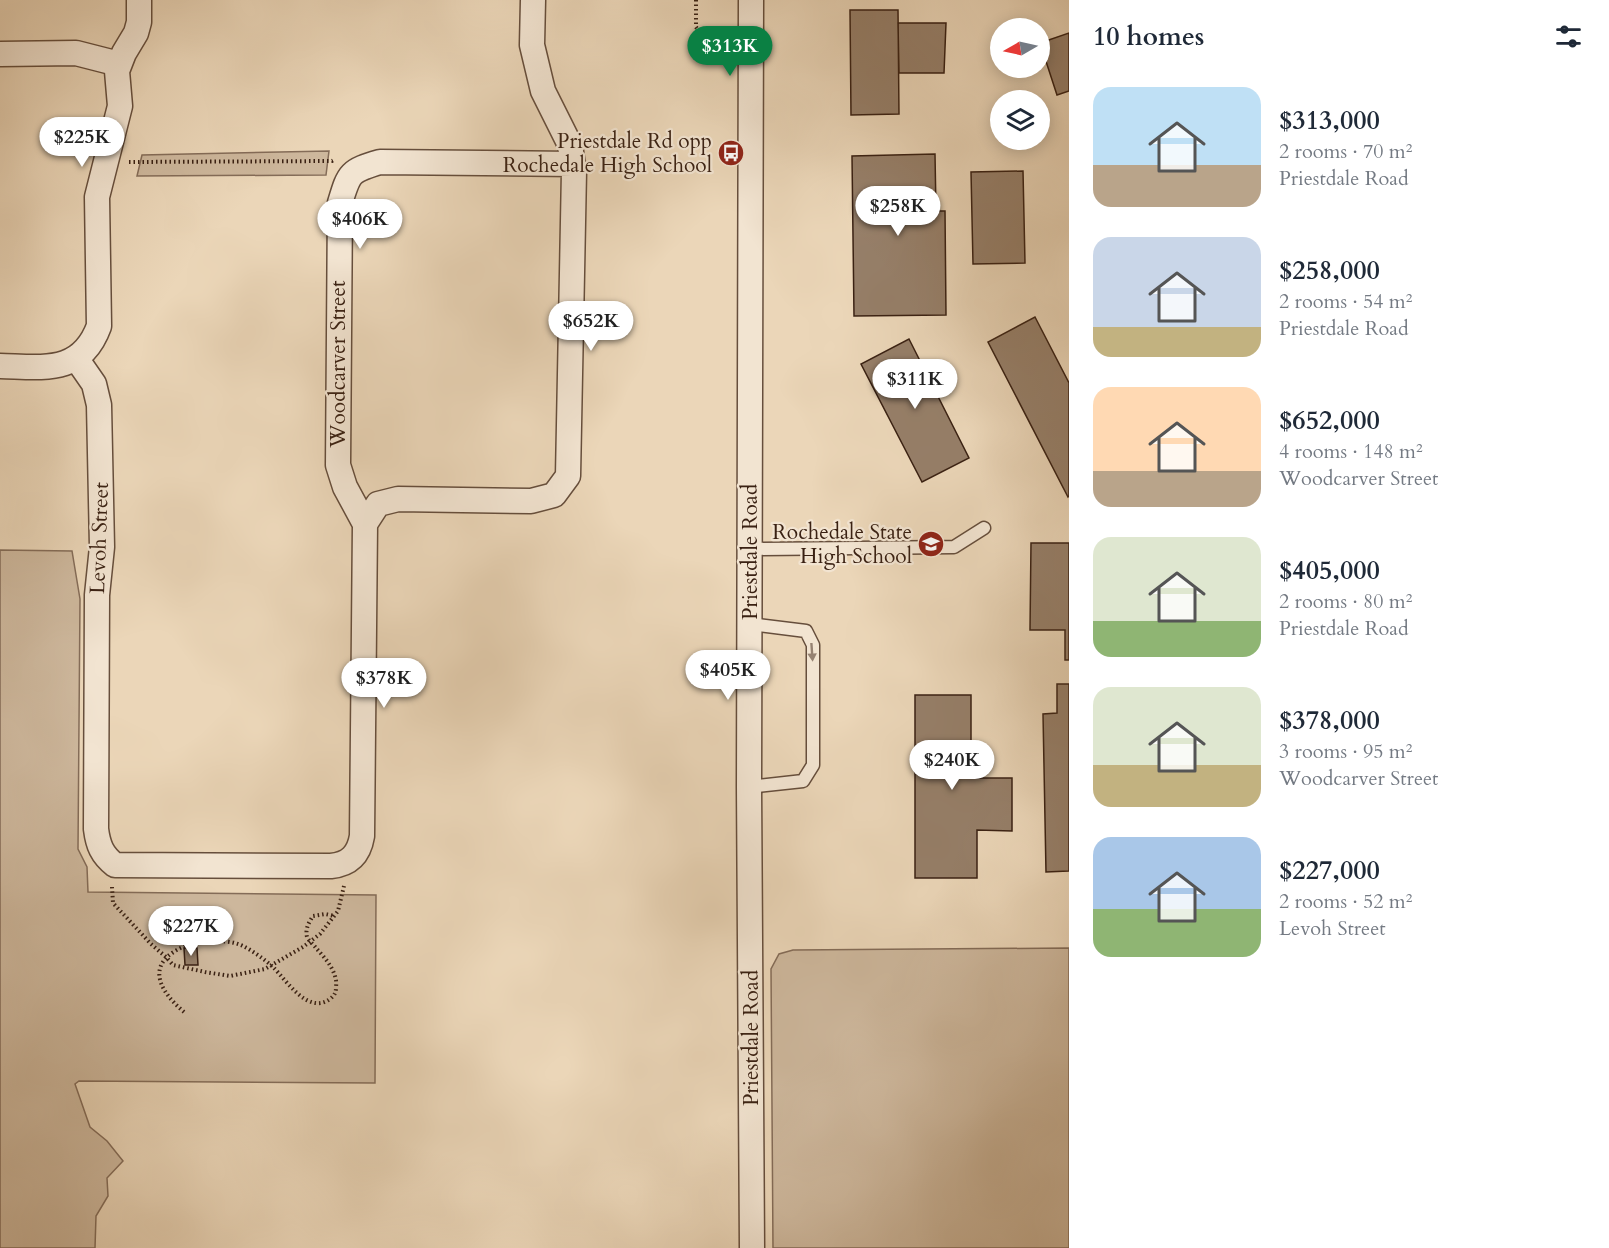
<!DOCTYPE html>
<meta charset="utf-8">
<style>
:root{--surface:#fff;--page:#f2f2f3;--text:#1f2937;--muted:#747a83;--accent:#0b8043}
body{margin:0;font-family:Cardo,serif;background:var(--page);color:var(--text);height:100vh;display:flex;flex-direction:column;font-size:22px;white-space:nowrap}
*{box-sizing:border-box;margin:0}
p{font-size:20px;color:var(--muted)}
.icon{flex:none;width:33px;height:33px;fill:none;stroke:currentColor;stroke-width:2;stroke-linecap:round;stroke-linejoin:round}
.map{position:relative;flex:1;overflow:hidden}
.sheet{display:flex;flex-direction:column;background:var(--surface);width:540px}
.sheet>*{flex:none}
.needle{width:39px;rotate:261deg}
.fabs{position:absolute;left:990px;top:18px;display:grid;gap:12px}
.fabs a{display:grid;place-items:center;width:60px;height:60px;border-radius:50%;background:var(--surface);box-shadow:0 3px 15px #0003;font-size:30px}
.price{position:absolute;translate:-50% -51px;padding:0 14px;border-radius:21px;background:#fff;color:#222;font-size:20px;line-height:39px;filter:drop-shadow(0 2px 3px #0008)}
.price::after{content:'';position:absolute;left:50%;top:36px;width:18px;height:14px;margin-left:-9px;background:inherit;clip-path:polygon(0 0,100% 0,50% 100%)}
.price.on{background:var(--accent);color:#fff}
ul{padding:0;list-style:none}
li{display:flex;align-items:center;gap:18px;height:150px;padding:0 24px}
li span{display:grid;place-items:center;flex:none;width:168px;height:120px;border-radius:18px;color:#555}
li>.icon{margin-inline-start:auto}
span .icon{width:72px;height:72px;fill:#fffc;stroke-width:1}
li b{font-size:26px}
h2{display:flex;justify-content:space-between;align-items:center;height:72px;padding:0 24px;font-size:26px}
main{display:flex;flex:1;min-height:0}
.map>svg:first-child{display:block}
.green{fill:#cdb79c;stroke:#846c58;stroke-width:1.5}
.building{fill:#967f69;stroke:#3a2113;stroke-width:1.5}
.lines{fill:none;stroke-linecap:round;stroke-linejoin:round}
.lane-casing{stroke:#664e3c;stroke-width:15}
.street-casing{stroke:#664e3c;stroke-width:27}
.path{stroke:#3a2113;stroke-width:4;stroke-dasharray:1.5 3;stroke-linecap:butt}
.lane{stroke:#f2e4d1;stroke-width:12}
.street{stroke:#f2e4d1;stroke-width:24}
.oneway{fill:#968272}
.labels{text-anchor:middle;stroke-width:4.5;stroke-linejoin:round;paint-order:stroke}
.poi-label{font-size:21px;fill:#3a2113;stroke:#f2e4d1;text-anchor:end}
.street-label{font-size:21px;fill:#3a2113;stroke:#f2e4d1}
</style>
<main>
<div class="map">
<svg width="1069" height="1248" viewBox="0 0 1069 1248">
<rect width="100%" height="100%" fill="#ebd6b8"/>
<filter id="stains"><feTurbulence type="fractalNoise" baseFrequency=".00333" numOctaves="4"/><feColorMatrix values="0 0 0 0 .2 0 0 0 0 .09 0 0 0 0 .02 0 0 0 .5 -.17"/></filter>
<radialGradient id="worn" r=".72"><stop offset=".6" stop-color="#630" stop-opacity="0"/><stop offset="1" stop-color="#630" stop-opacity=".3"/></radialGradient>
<path class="green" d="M329 151 326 175 137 176 142 155Z
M0 550 72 551 80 599 78 849 87 867 88 892 376 895 375 1083 79 1081 75 1084 90 1127 107 1141 123 1161 107 1178 108 1196 96 1216 95 1248H0Z
M1069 948V1248H773L771 969 779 954 793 950Z"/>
<path class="building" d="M850 10H898L899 114 851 115Z
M898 23H946L944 73H899Z
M1069 33V91L1057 95 1040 43Z
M935 154 936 211H945L946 315 854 316 852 156Z
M1023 171 1025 263 973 264 971 172Z
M1035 317 1069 383V496L1068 497 988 342Z
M909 339 969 458 922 482 861 364Z
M1031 543H1069V660H1065V630H1030Z
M1057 684H1069V871L1046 872 1043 714 1057 713Z
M915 695H971V778H1012V831L977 830V878H915Z
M184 948H197L198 965H185Z"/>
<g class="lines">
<defs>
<path id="lane" d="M750 549 954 547 984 528
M749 787 803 781 813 765V645L806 631 750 624"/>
<path id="street" d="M751 0 749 787 752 1248
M0 54 76 53 119 64
M76 358 94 384 99 405 102 547 97 595 96 829C98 845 102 855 115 865L331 866C350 864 359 854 362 836L365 524 345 487 338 465 340 203C349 173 349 171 380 162L573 164
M0 366C43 367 81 375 99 326L97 197 120 106 117 71 124 53 136 33 139 22V0
M365 524 378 504 398 499 531 501 554 495 568 476 574 171 570 145 543 91 532 45 533 0"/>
</defs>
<use href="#lane" class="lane-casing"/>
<use href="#street" class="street-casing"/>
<path class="path" d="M696 0V27L703 37 719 45 727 53
M129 162 332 161 334 160
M112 887 113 903 151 944 166 957 173 965 205 972 230 976 265 969 303 947 320 934 338 911 344 886
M184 1012C165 996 146 971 172 953 184 945 197 941 211 941 222 941 233 941 243 946 253 951 264 959 273 967 287 981 308 1015 330 999 335 995 336 992 336 987 338 972 325 958 316 948 313 944 309 941 307 937 305 929 309 922 313 916L325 914 335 916"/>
<use href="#lane" class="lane"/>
<use href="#street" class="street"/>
</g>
<defs><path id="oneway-solid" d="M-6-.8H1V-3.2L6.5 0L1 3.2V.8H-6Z" transform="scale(1.5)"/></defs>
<use class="oneway" href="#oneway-solid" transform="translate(812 652) rotate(86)"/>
<defs>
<symbol id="bus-disc" viewBox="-11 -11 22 22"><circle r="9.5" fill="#8f2418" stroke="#f2e4d1"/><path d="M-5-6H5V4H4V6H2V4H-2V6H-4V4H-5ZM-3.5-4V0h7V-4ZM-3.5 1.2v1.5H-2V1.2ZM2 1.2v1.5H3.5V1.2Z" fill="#fff"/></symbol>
<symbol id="school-disc" viewBox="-11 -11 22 22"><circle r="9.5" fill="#8f2418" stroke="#f2e4d1"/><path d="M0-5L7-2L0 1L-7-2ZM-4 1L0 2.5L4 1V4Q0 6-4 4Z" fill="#fff"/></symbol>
</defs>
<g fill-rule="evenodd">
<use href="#bus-disc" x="716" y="138" width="30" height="30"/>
<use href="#school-disc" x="916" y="529" width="30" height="30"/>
</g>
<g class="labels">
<g class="poi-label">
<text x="712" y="148">Priestdale Rd opp<tspan x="712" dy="24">Rochedale High School</tspan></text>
<text x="912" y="539">Rochedale State<tspan x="912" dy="24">High School</tspan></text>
</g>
<g class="street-label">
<text transform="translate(338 364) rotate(-90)" y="7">Woodcarver Street</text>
<text transform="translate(99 538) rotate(-88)" y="7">Levoh Street</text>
<text transform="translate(750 552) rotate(-90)" y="7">Priestdale Road</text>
<text transform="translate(751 1038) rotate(-90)" y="7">Priestdale Road</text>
</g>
</g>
<rect width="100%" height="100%" filter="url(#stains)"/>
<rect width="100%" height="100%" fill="url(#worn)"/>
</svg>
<div class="fabs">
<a><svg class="needle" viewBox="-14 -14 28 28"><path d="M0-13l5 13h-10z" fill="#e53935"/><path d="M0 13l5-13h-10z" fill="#747a83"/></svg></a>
<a><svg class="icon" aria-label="layers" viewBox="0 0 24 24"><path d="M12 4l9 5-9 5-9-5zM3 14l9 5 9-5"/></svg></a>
</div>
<b class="price on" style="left:730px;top:77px">$313K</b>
<b class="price" style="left:82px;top:168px">$225K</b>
<b class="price" style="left:898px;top:237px">$258K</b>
<b class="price" style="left:360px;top:250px">$406K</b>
<b class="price" style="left:591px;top:352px">$652K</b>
<b class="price" style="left:915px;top:410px">$311K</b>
<b class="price" style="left:728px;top:701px">$405K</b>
<b class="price" style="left:384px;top:709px">$378K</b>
<b class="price" style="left:952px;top:791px">$240K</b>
<b class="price" style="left:191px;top:957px">$227K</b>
</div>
<section class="sheet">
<h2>10 homes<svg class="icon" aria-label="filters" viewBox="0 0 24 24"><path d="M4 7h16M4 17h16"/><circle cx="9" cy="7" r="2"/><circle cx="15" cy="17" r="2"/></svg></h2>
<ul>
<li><span style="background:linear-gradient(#bfe0f5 65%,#b9a48a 0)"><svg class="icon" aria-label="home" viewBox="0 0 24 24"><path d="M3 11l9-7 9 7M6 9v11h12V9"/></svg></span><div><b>$313,000</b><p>2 rooms · 70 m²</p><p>Priestdale Road</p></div></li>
<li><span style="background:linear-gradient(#c9d6e8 75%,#c2b280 0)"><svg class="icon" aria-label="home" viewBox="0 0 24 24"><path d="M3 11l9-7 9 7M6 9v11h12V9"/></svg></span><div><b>$258,000</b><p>2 rooms · 54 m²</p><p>Priestdale Road</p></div></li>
<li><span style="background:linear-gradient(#ffd9b3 70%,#b9a48a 0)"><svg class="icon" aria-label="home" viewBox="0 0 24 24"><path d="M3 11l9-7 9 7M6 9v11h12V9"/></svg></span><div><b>$652,000</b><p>4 rooms · 148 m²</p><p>Woodcarver Street</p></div></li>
<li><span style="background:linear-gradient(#dfe7d0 70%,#8fb573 0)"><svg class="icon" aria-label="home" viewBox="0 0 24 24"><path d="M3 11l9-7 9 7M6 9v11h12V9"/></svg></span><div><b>$405,000</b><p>2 rooms · 80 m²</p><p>Priestdale Road</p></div></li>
<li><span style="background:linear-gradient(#dfe7d0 65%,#c2b280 0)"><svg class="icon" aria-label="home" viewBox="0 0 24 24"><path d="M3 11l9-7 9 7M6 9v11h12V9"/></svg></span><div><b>$378,000</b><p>3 rooms · 95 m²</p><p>Woodcarver Street</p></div></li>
<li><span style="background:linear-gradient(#a9c7e8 60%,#8fb573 0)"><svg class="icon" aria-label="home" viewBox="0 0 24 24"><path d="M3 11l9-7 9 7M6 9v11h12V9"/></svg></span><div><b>$227,000</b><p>2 rooms · 52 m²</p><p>Levoh Street</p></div></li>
</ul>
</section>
</main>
